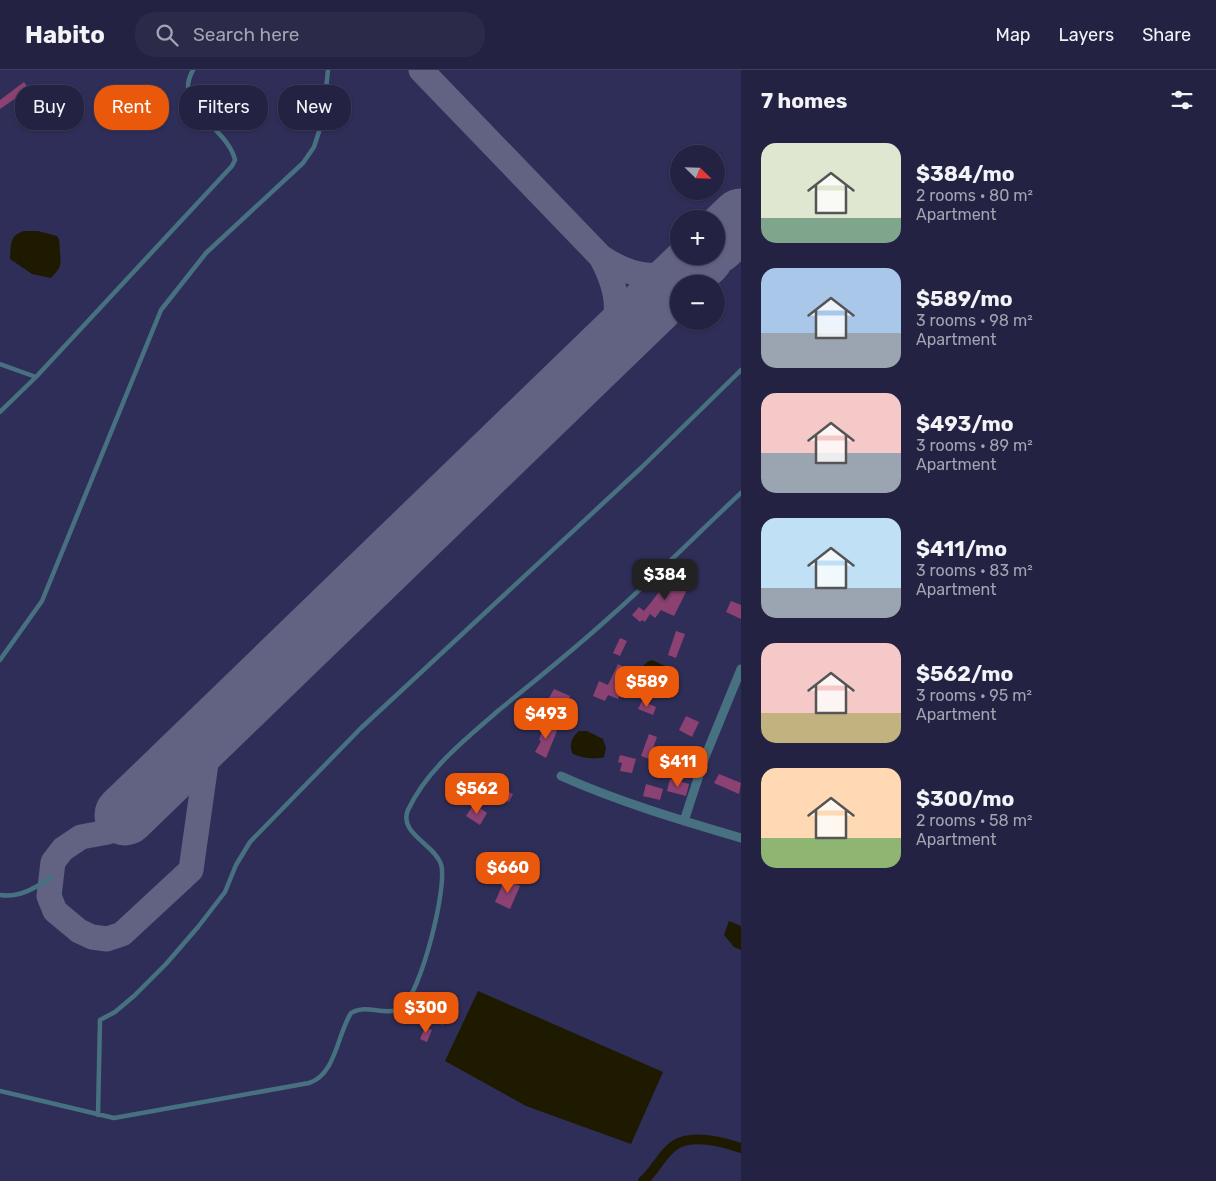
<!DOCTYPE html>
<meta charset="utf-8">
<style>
:root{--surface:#232242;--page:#2b2a49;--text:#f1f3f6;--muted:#a3a4b2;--line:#403f5b;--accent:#ea580c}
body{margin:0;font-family:Rubik,sans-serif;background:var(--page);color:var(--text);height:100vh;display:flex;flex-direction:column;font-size:19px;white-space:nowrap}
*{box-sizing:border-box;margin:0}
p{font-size:16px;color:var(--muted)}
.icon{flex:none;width:28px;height:28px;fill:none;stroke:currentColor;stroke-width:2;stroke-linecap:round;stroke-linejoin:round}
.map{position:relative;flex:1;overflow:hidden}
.panel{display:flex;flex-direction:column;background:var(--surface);width:475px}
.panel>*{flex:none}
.guide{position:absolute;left:15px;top:15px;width:475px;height:45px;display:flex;gap:10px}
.needle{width:32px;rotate:113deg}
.controls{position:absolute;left:670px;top:75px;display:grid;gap:10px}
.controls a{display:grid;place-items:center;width:55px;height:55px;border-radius:50%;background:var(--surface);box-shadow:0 1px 4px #0004,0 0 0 1px var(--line);font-size:25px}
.price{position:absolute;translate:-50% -42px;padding:0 11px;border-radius:10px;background:var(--accent);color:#fff;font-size:16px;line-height:32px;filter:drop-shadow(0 1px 2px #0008)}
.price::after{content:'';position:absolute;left:50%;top:30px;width:15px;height:11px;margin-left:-8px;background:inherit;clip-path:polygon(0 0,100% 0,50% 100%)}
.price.active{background:#222;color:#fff}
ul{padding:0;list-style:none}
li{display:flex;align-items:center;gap:15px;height:125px;padding:0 20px}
li span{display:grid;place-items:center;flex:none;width:140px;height:100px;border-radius:15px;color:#555}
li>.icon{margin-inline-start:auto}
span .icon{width:60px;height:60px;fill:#fffc;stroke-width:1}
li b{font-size:21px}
h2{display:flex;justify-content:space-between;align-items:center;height:60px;padding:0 20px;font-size:21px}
.chip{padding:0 18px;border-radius:20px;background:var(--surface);box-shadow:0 1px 4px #0004,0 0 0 1px var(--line);font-size:18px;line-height:45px}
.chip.active{background:var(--accent);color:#fff}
header{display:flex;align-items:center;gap:30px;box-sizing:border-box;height:70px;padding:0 25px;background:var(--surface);border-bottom:1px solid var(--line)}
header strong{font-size:24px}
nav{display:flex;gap:28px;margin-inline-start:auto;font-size:18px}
.search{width:350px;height:45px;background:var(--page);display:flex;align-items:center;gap:12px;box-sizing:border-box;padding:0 18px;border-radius:20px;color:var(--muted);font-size:19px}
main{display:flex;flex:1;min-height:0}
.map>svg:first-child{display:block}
.water{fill:#1e1a00}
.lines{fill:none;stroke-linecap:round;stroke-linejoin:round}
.canal{stroke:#1e1a00;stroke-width:10}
.taxiway{stroke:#626283;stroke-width:25}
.runway{stroke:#626283;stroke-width:61}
.building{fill:#8b4272}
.lane{stroke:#477180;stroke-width:4.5}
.street{stroke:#477180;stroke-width:9}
</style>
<header>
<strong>Habito</strong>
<div class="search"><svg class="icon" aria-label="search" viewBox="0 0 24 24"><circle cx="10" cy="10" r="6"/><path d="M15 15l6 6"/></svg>Search here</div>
<nav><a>Map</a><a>Layers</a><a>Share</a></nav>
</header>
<main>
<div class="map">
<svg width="741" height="1111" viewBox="0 0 741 1111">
<rect width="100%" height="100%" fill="#2f2e58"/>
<path class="water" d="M24 161H38L57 166C61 172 59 176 60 182 61 197 61 197 51 208L32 204 10 189C11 176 9 165 24 161Z
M652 590 665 596 666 603 660 620C653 626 644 621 639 616 638 606 642 592 652 590Z
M579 661H587L603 669 606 678 604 687C594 690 582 688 573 684 568 675 572 667 579 661Z
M729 851 741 856V880L734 877 724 865Z
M478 921 663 1002 631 1074 526 1036 445 991Z"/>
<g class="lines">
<path class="canal" d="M643 1111C655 1102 662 1083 675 1075 692 1064 723 1072 741 1078"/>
<path class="taxiway" d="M421 0 601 187
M594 291C622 253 623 228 601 187 633 208 657 211 693 196
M125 745 108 762 81 767 63 779 53 792 49 826 55 841 79 861 92 867 107 869 122 864 191 800 209 672 215 658"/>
<path class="runway" d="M716 173 741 149
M125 745 703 186"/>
</g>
<path class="building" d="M24 12 29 19 0 39V30Z
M298 25 306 33 295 44 287 36Z
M675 507 690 514 674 546 661 540 655 548 650 544 645 552 642 550 640 552 632 545 639 537 644 541 664 516 669 520Z
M731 531 741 535V549L726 542Z
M676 561 685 564 676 588 668 585Z
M620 568 627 571 620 586 613 583Z
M618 594 632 601 627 612 625 611 618 629 608 625 605 631 593 626 599 611 608 615Z
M554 619 570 626 566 635 549 628Z
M540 628 550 632 545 644 528 637Z
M642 631 656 637 653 645 638 639Z
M686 646 699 652 692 667 679 660Z
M540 653 557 661 546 688 535 682 541 671 539 670 542 661 537 659Z
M649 664 657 667 649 689 641 686Z
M620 685 636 689 632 703 620 701 622 693 618 692Z
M719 704 741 713 739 724 714 713Z
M670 709 689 714 686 726 667 721Z
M491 714 513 724 509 732 487 722Z
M646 714 663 719 660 730 643 726Z
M474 734 487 743 480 755 466 746Z
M505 809 520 816 510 839 495 832Z
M439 940 448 944 443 955 434 951Z
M425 957 432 960 427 972 420 969Z"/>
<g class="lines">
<path class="lane" d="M0 294 36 307 232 96 235 90C228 57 171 38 193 0
M0 342 36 307
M0 590 42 531 161 240 206 183 303 93 314 77 323 49 328 0
M0 825C19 828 35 818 51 808
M0 1021 114 1048 309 1013C336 1004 337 965 351 943 365 933 388 948 402 937 421 923 448 816 441 794 434 774 398 763 408 740 427 699 466 669 499 640 537 609 576 578 612 545 656 506 698 463 741 423
M98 1045 100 950 115 942 134 926 166 894 198 857 225 822 236 795 250 772 360 659 641 398 741 300"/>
<path class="street" d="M561 706C619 732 680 750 741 768
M684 751 705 687 741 599"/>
</g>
</svg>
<div class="controls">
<a><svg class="needle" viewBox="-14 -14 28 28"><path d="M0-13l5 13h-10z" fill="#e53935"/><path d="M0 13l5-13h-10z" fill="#a3a4b2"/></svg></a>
<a>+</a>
<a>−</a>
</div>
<b class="price active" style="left:665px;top:531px">$384</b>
<b class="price" style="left:647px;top:638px">$589</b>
<b class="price" style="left:546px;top:670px">$493</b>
<b class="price" style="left:678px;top:718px">$411</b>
<b class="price" style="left:477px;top:745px">$562</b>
<b class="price" style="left:508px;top:824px">$660</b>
<b class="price" style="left:426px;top:964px">$300</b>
<div class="guide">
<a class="chip">Buy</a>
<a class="chip active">Rent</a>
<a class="chip">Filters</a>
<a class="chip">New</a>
</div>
</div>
<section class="panel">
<h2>7 homes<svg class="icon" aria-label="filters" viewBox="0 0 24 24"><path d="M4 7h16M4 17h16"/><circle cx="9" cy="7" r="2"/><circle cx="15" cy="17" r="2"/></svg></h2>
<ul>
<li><span style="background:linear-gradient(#dfe7d0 75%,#7fa58c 0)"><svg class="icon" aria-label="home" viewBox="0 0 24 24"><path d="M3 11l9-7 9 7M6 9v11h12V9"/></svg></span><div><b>$384/mo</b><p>2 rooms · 80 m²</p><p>Apartment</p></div></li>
<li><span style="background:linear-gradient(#a9c7e8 65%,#9aa5b1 0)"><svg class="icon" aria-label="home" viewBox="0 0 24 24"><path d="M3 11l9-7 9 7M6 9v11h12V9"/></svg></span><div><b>$589/mo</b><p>3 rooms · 98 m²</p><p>Apartment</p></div></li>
<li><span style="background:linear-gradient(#f6c9c9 60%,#9aa5b1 0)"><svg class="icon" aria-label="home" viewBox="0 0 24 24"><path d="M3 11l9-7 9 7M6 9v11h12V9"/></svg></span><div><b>$493/mo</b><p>3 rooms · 89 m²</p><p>Apartment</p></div></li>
<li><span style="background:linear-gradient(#bfe0f5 70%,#9aa5b1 0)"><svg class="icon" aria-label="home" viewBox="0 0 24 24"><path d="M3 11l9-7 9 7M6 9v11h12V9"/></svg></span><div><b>$411/mo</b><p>3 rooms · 83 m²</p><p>Apartment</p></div></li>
<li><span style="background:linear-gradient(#f6c9c9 70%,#c2b280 0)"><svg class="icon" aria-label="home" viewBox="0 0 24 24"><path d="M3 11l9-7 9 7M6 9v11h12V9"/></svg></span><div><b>$562/mo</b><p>3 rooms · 95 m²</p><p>Apartment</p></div></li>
<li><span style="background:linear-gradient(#ffd9b3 70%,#8fb573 0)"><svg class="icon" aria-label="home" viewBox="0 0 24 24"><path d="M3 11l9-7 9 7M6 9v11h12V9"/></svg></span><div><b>$300/mo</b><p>2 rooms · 58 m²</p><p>Apartment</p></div></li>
</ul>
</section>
</main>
